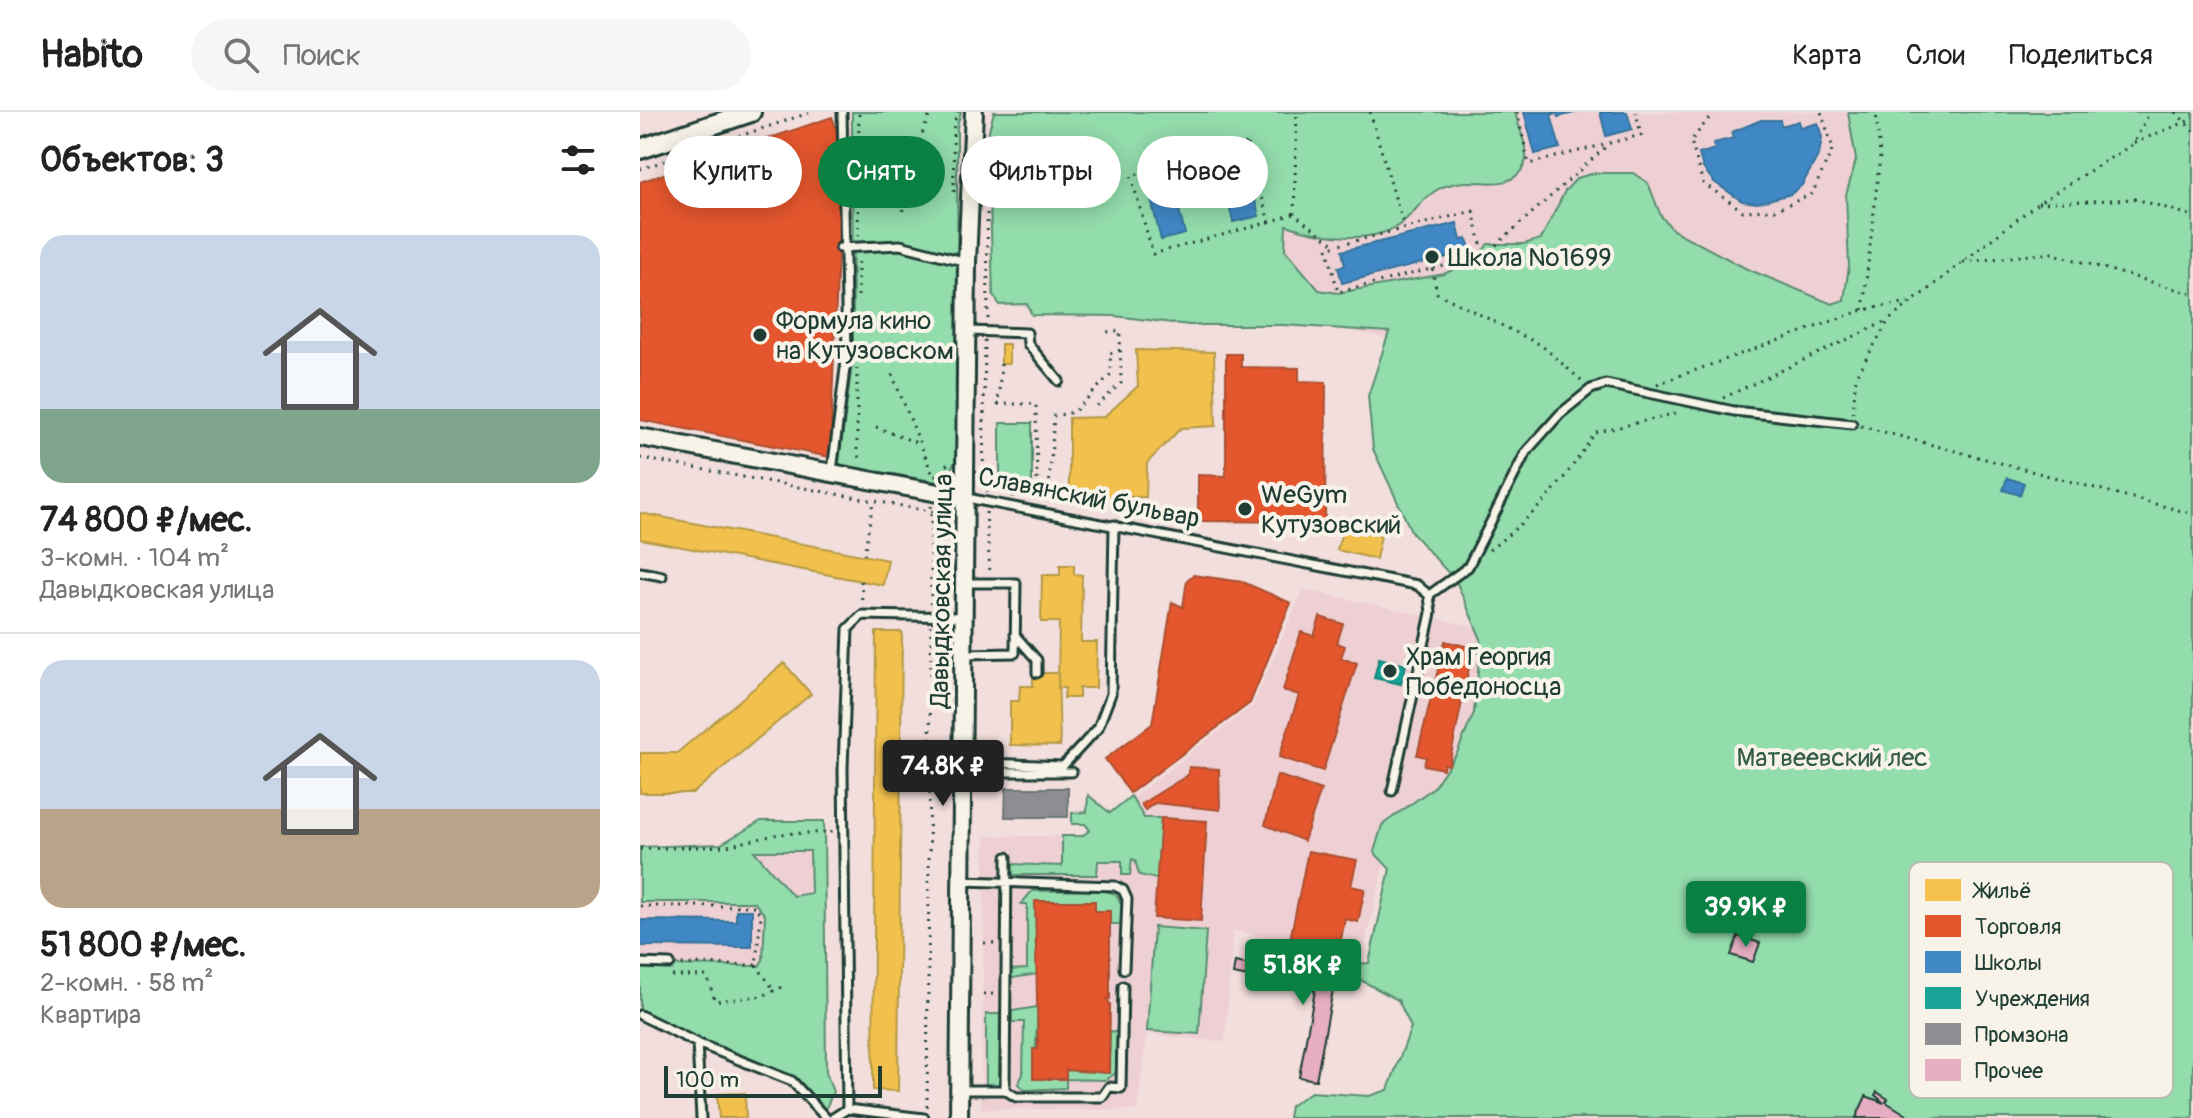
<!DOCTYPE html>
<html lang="ru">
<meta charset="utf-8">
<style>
:root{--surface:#fff;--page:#f6f6f6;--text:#222;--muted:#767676;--line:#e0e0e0;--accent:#0b8043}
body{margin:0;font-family:Pangolin,sans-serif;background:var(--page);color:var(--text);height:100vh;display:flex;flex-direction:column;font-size:30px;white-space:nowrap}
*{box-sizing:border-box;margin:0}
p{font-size:26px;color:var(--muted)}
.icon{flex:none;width:44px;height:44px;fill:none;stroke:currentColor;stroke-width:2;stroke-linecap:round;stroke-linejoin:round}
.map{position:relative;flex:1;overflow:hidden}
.drawer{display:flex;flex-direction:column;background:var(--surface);width:640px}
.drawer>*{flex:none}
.hud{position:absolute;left:24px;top:24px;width:760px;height:72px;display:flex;gap:16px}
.scale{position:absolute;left:24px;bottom:20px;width:218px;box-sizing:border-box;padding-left:8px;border:4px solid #1f3d34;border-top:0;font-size:22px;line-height:28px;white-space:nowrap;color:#1f3d34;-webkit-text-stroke:6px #f7f3e8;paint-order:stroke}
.price{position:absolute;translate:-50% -68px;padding:0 18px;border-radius:8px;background:var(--accent);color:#fff;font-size:26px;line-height:52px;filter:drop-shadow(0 2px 4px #0008)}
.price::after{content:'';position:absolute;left:50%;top:48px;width:24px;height:18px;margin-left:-12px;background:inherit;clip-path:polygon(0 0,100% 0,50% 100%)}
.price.selected{background:#222;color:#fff}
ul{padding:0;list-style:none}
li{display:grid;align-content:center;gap:16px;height:424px;padding:0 40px}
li+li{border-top:2px solid var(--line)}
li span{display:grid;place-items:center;height:248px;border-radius:24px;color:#555}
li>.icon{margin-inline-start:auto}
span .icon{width:144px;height:144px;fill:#fffc;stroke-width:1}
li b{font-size:34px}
h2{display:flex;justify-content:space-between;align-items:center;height:96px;padding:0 40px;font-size:34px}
.tag{padding:0 28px;border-radius:36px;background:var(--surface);box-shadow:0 4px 20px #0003;font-size:28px;line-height:72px}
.tag.selected{background:var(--accent);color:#fff}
header{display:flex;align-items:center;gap:48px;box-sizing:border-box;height:112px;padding:0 40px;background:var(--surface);border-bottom:2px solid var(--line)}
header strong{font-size:38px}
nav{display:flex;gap:44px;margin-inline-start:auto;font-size:28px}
.search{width:560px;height:72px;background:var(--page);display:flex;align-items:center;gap:20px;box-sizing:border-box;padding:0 28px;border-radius:44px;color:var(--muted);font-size:30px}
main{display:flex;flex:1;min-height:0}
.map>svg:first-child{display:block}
.built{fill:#eed0d4}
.green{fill:#93dcac;stroke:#598c70;stroke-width:2;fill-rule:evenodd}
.homes{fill:#f2c14e;stroke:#b39946;stroke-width:2}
.shops{fill:#e4572e;stroke:#a94f30;stroke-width:2}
.schools{fill:#3f88c5;stroke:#35729a;stroke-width:2}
.public{fill:#17a398;stroke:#19847a;stroke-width:2}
.industry{fill:#8d8d92;stroke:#6c7576;stroke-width:2}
.building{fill:#e6aec0;stroke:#1f3d34;stroke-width:2}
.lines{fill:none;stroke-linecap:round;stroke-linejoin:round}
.service-casing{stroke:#1f3d34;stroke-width:13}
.tertiary-casing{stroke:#1f3d34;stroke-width:22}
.secondary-casing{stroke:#1f3d34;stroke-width:24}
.path{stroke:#1f3d34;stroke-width:3;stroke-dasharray:2 6;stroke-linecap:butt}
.service{stroke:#f7f3e8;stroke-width:7}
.tertiary{stroke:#f7f3e8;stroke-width:16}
.secondary{stroke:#f7f3e8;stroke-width:18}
.poi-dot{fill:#1f3d34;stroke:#f7f3e8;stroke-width:3}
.labels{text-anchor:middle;stroke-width:8;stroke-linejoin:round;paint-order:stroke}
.poi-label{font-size:26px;fill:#1f3d34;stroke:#f7f3e8;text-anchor:start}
.street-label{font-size:26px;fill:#1f3d34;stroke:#f7f3e8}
.park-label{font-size:26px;fill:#365d4c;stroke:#f7f3e8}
.key{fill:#f7f3e8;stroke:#b6bcb2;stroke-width:2}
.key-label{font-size:22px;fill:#1f3d34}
</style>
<header>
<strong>Habito</strong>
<div class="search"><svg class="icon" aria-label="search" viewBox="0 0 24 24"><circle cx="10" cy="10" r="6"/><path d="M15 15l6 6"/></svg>Поиск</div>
<nav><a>Карта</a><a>Слои</a><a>Поделиться</a></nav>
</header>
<main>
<section class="drawer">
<h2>Объектов: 3<svg class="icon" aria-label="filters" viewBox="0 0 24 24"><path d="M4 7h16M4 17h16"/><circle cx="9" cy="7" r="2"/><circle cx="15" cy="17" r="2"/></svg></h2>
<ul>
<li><span style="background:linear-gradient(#c9d6e8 70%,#7fa58c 0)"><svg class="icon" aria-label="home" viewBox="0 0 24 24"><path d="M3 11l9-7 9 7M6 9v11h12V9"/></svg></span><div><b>74 800 ₽/мес.</b><p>3-комн. · 104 m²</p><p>Давыдковская улица</p></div></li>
<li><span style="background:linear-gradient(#c9d6e8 60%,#b9a48a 0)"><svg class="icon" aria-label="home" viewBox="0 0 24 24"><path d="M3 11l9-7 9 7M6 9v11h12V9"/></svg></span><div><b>51 800 ₽/мес.</b><p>2-комн. · 58 m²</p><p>Квартира</p></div></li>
</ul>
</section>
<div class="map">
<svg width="1553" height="1006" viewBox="0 0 1553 1006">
<rect width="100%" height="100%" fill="#f2dedc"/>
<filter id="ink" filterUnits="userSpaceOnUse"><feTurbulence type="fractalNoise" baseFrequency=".0125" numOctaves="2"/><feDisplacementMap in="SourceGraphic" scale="16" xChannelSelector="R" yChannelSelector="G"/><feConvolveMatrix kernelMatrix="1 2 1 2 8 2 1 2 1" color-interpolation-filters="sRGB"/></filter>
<g filter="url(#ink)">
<path class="built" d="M381 0H1229L1217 189 829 244 498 173Z
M663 477 859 520 823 673 752 718 721 848 593 818 585 930 507 922 497 998 341 997 345 724H442L613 593Z
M171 739 172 925 0 865V740Z"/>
<path class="green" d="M212 0H321L317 15 318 344 308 362 299 370 203 354 199 351 213 245Z
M354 0H875C878 14 891 41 884 54 870 81 840 66 817 71 788 76 783 92 764 109 735 135 678 124 646 113L645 138 679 178 698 181 804 162 837 146 848 132H884L901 127 925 79 937 66 955 61H993L1008 71 1021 104 1033 118 1105 156 1192 192 1204 188 1209 154 1206 83 1216 48 1208 0H1553V1006H648L650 994 671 980 729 984 748 978 771 915 758 888 713 864 710 852 729 851 750 757 734 740 742 713 793 676 817 641 834 601 841 527 816 469 772 421 733 337 728 284 749 220 643 213H549L475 204 392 203 387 192 360 193 353 183 348 22Z
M360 311H392V374H360Z
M448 683 470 701 491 684 504 706H521L517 767 499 763 495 748 492 747 490 763H482V749H458L457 763H371L372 752 422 754V724H442L450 718 445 712H432V701L447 700Z
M121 709H184L186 960 193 980 184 1001 154 969 0 902V853L119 854 123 848 125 803 114 790H0V735L81 732ZM114 739H170L171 781 153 784Z
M462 778 476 782 482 793V812H470V799H455V789H396L398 862 366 867V858L387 857V792H381L392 779Z
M514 815 566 819 559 922 507 919Z
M398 895 394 967H425L426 958 469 961 470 919 477 920 476 961 465 968 426 967V976L385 978 378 972 383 962 384 910H372V899Z
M346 902H360L359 970 356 978H346Z"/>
<path class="homes" d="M361 232H369V252H361Z
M496 238 574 240 576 314 541 316 507 351 506 385 429 384V306L464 305 498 274Z
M0 401 248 448 243 473 0 427Z
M703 416 741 424 736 447 697 438Z
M420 453H434V462L442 463 441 530H457L456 576H439V586H424L425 576H418L419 510H401L402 463H420Z
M236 520H262L258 979 233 978Z
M144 551 171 582 53 681H0V641H37Z
M393 561H418L420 634 370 633V589H379L380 574H393Z
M105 981 106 1006H79L77 982Z"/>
<path class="shops" d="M192 5 202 33 190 345 0 308V70Z
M586 242H601V255L659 256V269L686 270 685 410 558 409V363L586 364Z
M553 463 603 470 651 491 610 591 490 681 465 647 512 612 532 490 543 495 547 468Z
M680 505 703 512 697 531 705 534 701 546 717 551 683 659 639 645 659 583 643 578 661 520 674 524Z
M805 529 833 536 809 653 804 652 803 657 784 653 786 645 777 643Z
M549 655 579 657 580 698 515 691 505 698 501 692 548 663Z
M637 663 681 678 664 729 625 713Z
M521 706 567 709 561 809 514 806Z
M668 739 717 748 711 774 725 777 718 810 705 807 699 838 650 828Z
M395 789H455V799H470V887H467L470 892 469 961 426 958V967H393V937H398Z"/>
<path class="schools" d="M884 0H938L918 5 917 1 911 3 920 36 895 42Z
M960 0H987L992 17 966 24Z
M1121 8H1140L1141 14 1159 9 1160 16 1178 11 1182 26 1179 42 1162 73 1151 82 1117 91 1102 89 1074 70 1063 56 1059 42 1075 37 1074 31 1094 26 1092 20Z
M604 46 619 104 593 110 585 77 581 78V82L542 92 541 88 537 90 545 122 521 128 507 71 530 65 529 60 537 58 538 63 573 54 572 50 579 48 580 52Z
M817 111 821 128 827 127 831 139 702 171 698 155 705 153 702 139Z
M1367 366 1384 371 1380 383 1363 378Z
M96 798H112V835L0 834V808L96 809Z"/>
<path class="public" d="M739 546 766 553 761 572 734 566Z"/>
<path class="industry" d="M366 676H428V705H365Z"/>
<path class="building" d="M1098 824 1120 831 1113 850 1091 843Z
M595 850 675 865 676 858 696 862 676 968 659 965 675 878 593 862Z
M1237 980 1248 987 1246 990 1272 1006H1216L1226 984 1244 991 1235 983Z"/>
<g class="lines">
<defs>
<path id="service" d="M200 136 260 133 327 150
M329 219 387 221 388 232 419 269
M192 359 207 241 202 0
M327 386 777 473 789 483 791 501 752 679
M0 460 22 464
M789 483 828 455 886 340 920 302 951 277 966 272 1094 299 1212 312
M375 523 397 548V561
M324 542 375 541 376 471H324
M323 650 423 654 458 616 471 582 474 413
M323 660H432
M323 769 475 774 483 778 487 787 484 857
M0 851 30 852
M0 903 57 931
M320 978H365L367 745
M365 978 376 985H462L469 975 481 976 483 874
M207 997 203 657 208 517 222 503 322 505
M61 1006 57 931 152 969 186 1006
M193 1006 207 997 284 1006"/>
<path id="tertiary" d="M0 325 325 386
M319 1006 327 150 334 0"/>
<path id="secondary" d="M0 37 111 0"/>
</defs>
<use href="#service" class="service-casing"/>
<use href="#tertiary" class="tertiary-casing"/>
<use href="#secondary" class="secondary-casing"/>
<path class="path" d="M730 0 764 116
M877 0 889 52 1001 23 996 0
M1074 0 1051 29 1063 71 1103 99 1135 98 1172 82 1193 36 1181 0
M1536 0 1553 19
M1494 31 1553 7
M607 32 629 110 513 142 491 64Z
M247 45 279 30
M0 57 172 0
M314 80 313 18 317 0
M347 85 348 209
M1398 91 1496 87 1553 104
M263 99 279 30 291 0
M833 99 844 144 698 180 687 136Z
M654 102 657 0
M629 110 654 102 694 132
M218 124 219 0
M844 144 969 32
M1323 150 1411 141 1553 182
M792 157 797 181 901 233 942 269
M218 184V144
M1223 198 1240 44 1236 0
M345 228 343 368 347 380
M361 252 358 292H396L397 378
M217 256V342L222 350
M252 262 294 366
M1017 272 1223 198 1268 190
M1083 286 1249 208
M457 294 481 271 480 219 463 220
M1213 301 1216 264 1249 208 1398 91 1493 32 1510 0
M1221 314 1553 402
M236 315 280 332
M0 346 311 403
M295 365 309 351
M409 377 414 304 434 300 471 262 470 241 481 238
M373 385 374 378 429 377
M291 394V495
M346 400 350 460
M849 438C899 400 921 373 955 321L1041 300
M224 443 233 391
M221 469 222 491
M0 737 87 734 139 722 195 720
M0 794H114L121 803 116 853 40 852
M344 831H356
M116 853 135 879
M32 864H67L75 889 122 884 147 873
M343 882H355
M287 995 291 514"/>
<use href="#service" class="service"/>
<use href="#tertiary" class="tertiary"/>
<use href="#secondary" class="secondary"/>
</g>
</g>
<g class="poi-dot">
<circle cx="792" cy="145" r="8"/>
<circle cx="120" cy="223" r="8"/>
<circle cx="605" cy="397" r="8"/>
<circle cx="750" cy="559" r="8"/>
</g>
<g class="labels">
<g class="poi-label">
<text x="808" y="154">Школа №1699</text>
<text x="136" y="217">Формула кино<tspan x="136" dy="30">на Кутузовском</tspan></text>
<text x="621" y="391">WeGym<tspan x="621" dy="30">Кутузовский</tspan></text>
<text x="766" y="553">Храм Георгия<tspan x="766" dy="30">Победоносца</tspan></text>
</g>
<g class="street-label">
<text transform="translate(449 385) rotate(11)" y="9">Славянский бульвар</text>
<text transform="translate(301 479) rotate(-89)" y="9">Давыдковская улица</text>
</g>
<g class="park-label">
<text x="1192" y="654">Матвеевский лес</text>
</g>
</g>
<rect x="1269" y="750" width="264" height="236" rx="12" class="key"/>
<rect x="1285" y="767" width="36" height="22" fill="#f2c14e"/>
<rect x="1285" y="803" width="36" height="22" fill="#e4572e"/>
<rect x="1285" y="839" width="36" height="22" fill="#3f88c5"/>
<rect x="1285" y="875" width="36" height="22" fill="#17a398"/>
<rect x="1285" y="911" width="36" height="22" fill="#8d8d92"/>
<rect x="1285" y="947" width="36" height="22" fill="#e6aec0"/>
<g class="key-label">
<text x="1335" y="786">Жильё</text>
<text x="1335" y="822">Торговля</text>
<text x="1335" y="858">Школы</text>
<text x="1335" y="894">Учреждения</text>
<text x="1335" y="930">Промзона</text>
<text x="1335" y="966">Прочее</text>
</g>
</svg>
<div class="scale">100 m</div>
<b class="price selected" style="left:303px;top:696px">74.8K ₽</b>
<b class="price" style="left:1106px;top:837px">39.9K ₽</b>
<b class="price" style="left:663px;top:895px">51.8K ₽</b>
<div class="hud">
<a class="tag">Купить</a>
<a class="tag selected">Снять</a>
<a class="tag">Фильтры</a>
<a class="tag">Новое</a>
</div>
</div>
</main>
